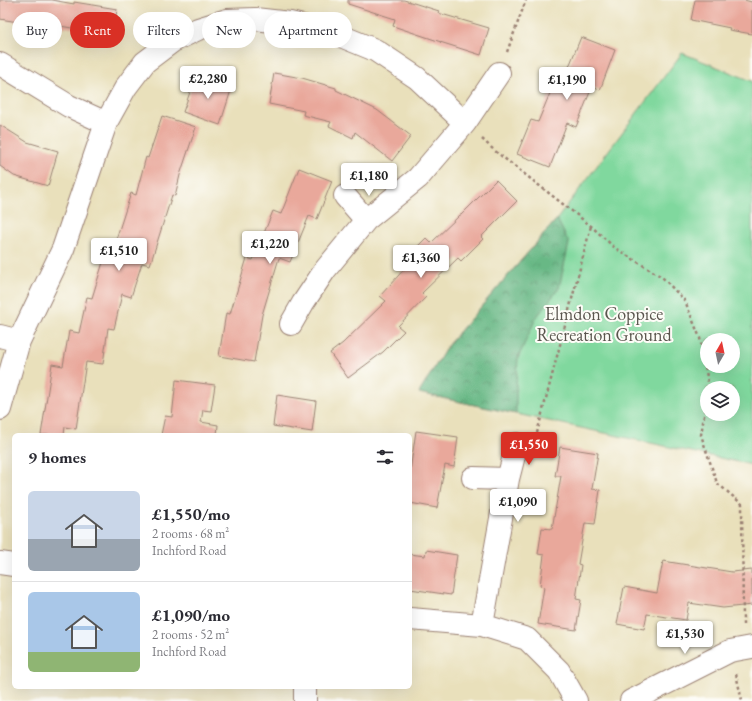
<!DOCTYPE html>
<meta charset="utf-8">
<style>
:root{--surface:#fff;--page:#f7f7f7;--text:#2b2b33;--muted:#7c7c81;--line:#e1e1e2;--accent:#d93025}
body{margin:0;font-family:"EB Garamond",serif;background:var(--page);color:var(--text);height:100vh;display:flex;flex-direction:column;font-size:15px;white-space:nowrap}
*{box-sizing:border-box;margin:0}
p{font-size:13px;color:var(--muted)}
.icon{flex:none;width:22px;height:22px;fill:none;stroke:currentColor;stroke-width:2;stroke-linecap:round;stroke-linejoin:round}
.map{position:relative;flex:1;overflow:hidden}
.drawer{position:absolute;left:12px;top:433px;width:400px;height:256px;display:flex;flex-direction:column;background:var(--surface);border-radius:6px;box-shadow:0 4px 16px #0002}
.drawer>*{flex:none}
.banner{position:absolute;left:12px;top:12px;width:400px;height:36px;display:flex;gap:8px}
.needle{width:26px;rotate:9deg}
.controls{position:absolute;left:700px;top:333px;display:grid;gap:8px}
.controls a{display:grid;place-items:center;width:40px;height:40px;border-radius:50%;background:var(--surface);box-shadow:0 4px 16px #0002;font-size:20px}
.price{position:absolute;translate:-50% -34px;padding:0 9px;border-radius:4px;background:#fff;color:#222;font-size:13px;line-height:26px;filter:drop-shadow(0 1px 2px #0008)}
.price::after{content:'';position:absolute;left:50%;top:24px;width:12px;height:9px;margin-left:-6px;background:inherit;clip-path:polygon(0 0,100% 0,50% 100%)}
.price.current{background:var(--accent);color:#fff}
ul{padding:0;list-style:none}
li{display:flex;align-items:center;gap:12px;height:100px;padding:0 16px}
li+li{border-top:1px solid var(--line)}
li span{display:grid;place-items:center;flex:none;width:112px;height:80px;border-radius:6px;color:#555}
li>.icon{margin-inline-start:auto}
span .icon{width:48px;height:48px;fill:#fffc;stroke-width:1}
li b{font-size:17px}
h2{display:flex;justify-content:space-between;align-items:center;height:48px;padding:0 16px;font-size:17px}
.chip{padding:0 14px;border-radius:18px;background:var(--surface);box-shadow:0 4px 16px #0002;font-size:14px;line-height:36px}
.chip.current{background:var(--accent);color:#fff}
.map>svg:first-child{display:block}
.green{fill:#80d89e;stroke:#657c64;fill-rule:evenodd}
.forest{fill:url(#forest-crowns);stroke:#596c58}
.building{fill:#e9a89b}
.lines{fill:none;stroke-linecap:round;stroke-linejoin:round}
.minor-casing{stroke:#9a8073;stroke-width:24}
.path{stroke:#9a8073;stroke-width:2.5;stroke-dasharray:3 3;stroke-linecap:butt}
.minor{stroke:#fff;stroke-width:22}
.labels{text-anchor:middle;stroke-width:4;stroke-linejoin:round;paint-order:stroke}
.park-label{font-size:18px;fill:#5a564e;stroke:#fdfcf7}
</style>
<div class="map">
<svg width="752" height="701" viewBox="0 0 752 701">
<defs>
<pattern id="forest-crowns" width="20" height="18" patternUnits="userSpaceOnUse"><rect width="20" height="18" fill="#68b885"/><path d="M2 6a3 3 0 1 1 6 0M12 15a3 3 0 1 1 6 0" fill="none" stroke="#58956d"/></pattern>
</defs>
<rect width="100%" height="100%" fill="#fdfcf7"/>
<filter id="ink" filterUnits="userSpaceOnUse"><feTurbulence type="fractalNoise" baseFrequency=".025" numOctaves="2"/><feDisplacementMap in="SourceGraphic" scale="8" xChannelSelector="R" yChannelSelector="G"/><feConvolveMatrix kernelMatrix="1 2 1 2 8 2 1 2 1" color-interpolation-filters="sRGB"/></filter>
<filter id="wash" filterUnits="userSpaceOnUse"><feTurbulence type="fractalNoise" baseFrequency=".012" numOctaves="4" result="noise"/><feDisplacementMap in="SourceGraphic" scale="16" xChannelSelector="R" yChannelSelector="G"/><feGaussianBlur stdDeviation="0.9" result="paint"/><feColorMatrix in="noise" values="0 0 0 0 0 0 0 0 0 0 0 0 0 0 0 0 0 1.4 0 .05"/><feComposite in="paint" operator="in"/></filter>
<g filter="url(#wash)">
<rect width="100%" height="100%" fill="#e9e0bb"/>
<path class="green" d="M682 53 752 81V465L420 393 448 345 557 219ZM707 340H733V366H707ZM707 388H733V414H707Z"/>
<path class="forest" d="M557 219 569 243 559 288 536 318 518 358 516 386V414L419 393 448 345Z"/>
<g id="blocks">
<path class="building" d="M0 0H52L74 4V2L117 9 113 35 60 26V29L0 19Z
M348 0H404L439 11 438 13 489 28 481 55 440 42H441L393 26 395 19 348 4Z
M695 0H744L752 2V34L729 30 730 28 691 20Z
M581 37 615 50 600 90 592 87 576 127 567 123 550 167 517 154 531 120 538 122 555 81 562 84Z
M274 73 302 78 336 88V90L377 110 411 136 392 161 355 132 353 138 329 126 331 122 303 115 304 111 269 104Z
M196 75 232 87 220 125 183 112Z
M162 116 196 127 180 175 175 196 172 195 150 265 142 263 131 297 122 294 114 329 108 328 103 364 86 362 76 429 65 427 64 435H41L52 364 63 366 69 331 79 333 87 297 92 298 104 259 109 261 131 193 136 195 146 157 148 158Z
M0 125 27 142 58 151 48 186 14 176 0 166Z
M299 168 332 181 317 219 309 216 290 262 279 258 262 315 254 362 219 356 226 313 230 314 247 258 253 260 273 211 281 214Z
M496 180 517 201 481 237 483 239 461 261 458 258 422 293 426 297 398 326 404 331 383 352 348 378 330 353 343 343 386 301 380 296 407 266 403 261 426 238 431 243 460 215H461Z
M176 380 215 385 211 411 203 410 201 422 218 425 217 435H161L165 416 172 417Z
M277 395 316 401 312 432 273 426Z
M416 431 458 437 454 467 445 465 437 508 410 503V471Z
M560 447 598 453 592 489 600 490 595 524 585 523 578 564 581 565 576 599 581 600 576 630 538 624 544 587 540 586 544 555 538 554 542 528 552 529 561 476H555Z
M426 550 457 555 451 595 410 589V554L425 556Z
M663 561 732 572 752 570V605L723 608 689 603 686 620 647 614 644 629 617 624 624 587 657 593Z"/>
</g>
</g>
<g filter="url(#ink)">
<use href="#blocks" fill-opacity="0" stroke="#9a8073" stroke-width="1"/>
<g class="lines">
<defs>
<path id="minor" d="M0 64 69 106 106 123
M465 123 499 73
M345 196 366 220
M0 336 19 341
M0 409 19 341 63 249 106 123 126 87 145 62 173 41 198 29 227 20 255 19 290 23 336 34 375 50 417 78 465 123 418 178 366 220 325 270 303 303 291 324
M473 478 508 479 482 625
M508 479 517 444
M0 563 14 565
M410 619 482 625 527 639 559 671 576 701
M305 701V687
M631 701 730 651 752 647"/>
</defs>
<use href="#minor" class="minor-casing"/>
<path class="path" d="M507 52 526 0
M482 139 495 151 591 226 615 248 662 277 685 301 700 338 709 388
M707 397 701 435 717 483 742 504 743 625
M537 433 591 226
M736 674 742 701"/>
<use href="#minor" class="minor"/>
</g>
</g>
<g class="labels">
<g class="park-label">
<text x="604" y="320">Elmdon Coppice<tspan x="604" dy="21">Recreation Ground</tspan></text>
</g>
</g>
</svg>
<div class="controls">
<a><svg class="needle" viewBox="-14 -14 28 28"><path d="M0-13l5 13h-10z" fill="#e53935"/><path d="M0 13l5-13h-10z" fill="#7c7c81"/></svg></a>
<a><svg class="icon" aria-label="layers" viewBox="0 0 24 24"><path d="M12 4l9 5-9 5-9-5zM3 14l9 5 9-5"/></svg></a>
</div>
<b class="price" style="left:208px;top:100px">£2,280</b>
<b class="price" style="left:567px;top:101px">£1,190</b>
<b class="price" style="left:369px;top:197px">£1,180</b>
<b class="price" style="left:270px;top:265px">£1,220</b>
<b class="price" style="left:119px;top:272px">£1,510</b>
<b class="price" style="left:421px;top:279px">£1,360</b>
<b class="price current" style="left:529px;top:466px">£1,550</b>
<b class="price" style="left:518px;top:523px">£1,090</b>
<b class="price" style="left:685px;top:655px">£1,530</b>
<div class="banner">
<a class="chip">Buy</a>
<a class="chip current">Rent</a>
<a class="chip">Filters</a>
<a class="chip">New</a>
<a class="chip">Apartment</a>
</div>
<section class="drawer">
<h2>9 homes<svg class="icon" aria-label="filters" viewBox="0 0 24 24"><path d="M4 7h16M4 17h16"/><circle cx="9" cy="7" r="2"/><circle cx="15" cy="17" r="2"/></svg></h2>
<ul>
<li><span style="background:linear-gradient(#c9d6e8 60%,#9aa5b1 0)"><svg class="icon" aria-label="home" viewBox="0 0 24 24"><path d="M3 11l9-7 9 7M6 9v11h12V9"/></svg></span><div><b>£1,550/mo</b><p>2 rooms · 68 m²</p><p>Inchford Road</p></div></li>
<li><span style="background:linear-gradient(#a9c7e8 75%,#8fb573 0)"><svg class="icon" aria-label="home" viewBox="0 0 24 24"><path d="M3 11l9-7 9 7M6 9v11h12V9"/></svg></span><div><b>£1,090/mo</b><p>2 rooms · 52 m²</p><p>Inchford Road</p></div></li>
</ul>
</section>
</div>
